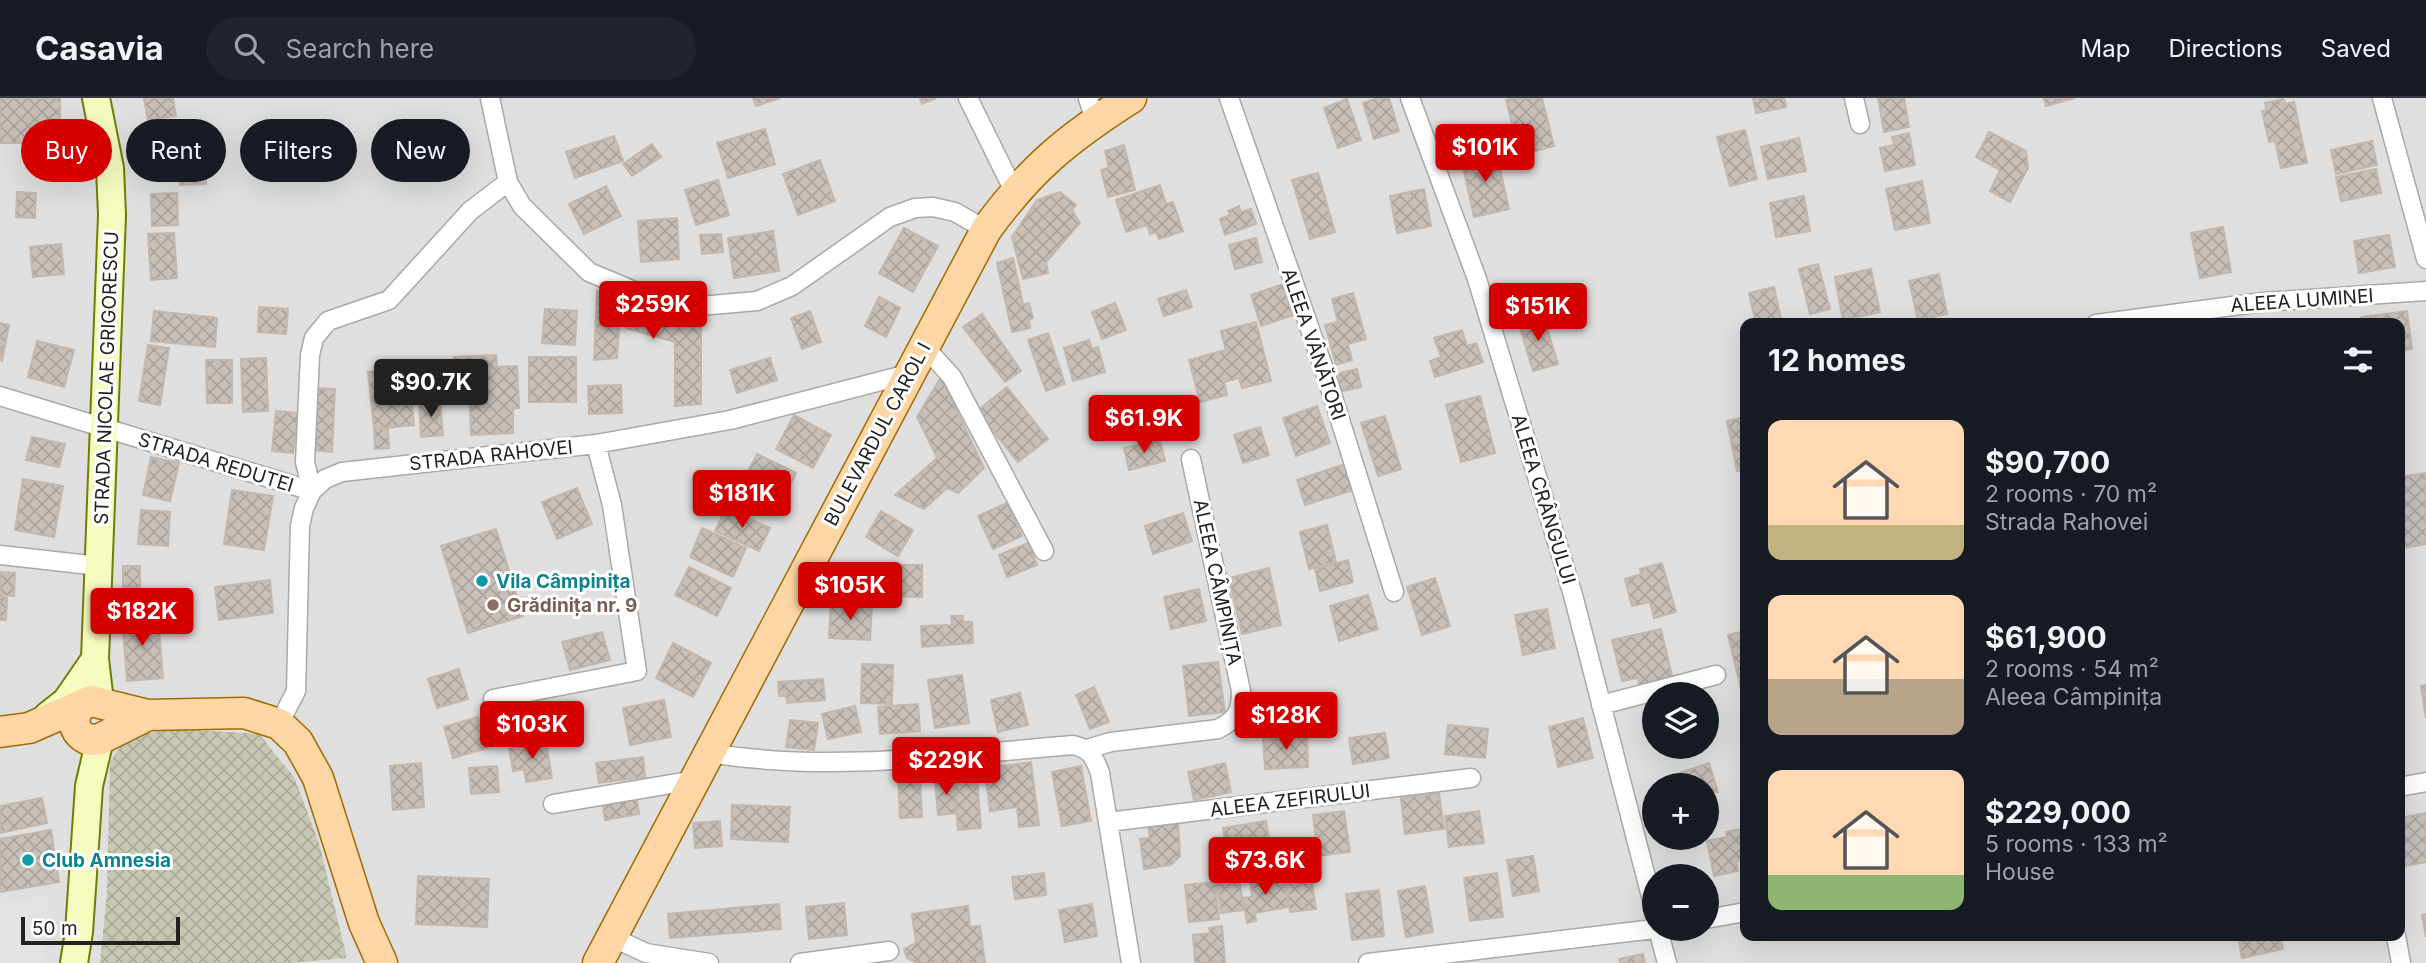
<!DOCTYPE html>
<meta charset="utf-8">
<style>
:root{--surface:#171b24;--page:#20242c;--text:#f1f3f6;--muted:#9ea1a6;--line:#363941;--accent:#d40000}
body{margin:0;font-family:Inter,sans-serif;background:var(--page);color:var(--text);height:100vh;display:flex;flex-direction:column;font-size:26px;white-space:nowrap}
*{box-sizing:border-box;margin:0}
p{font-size:23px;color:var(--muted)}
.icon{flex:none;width:38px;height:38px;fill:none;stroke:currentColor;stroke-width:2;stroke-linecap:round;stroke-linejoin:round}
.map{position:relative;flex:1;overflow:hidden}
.details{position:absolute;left:1740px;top:220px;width:665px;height:623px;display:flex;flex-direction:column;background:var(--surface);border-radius:14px;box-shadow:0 7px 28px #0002}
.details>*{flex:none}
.top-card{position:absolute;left:21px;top:21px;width:665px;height:63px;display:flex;gap:14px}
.controls{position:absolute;left:1642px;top:584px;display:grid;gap:14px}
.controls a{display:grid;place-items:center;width:77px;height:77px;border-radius:50%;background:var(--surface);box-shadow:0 7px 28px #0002;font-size:35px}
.scale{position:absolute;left:21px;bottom:18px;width:159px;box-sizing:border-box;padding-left:7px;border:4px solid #222;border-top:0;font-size:19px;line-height:24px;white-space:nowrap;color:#222;-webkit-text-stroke:5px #fff;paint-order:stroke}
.price{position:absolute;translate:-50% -60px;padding:0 16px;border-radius:7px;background:var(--accent);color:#fff;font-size:23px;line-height:46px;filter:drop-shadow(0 2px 4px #0008)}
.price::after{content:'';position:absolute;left:50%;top:42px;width:21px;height:16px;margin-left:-10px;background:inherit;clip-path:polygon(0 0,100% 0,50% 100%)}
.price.active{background:#222;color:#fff}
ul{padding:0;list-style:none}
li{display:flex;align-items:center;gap:21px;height:175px;padding:0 28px}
li span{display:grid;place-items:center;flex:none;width:196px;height:140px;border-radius:14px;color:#555}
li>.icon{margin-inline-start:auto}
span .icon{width:84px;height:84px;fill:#fffc;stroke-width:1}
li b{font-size:30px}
h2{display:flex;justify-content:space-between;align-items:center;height:84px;padding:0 28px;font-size:30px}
.chip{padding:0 24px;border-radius:32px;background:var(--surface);box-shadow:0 7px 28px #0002;font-size:24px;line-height:63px}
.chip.active{background:var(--accent);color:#fff}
header{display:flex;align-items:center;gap:42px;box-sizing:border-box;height:98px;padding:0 35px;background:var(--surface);border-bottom:2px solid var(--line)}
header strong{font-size:33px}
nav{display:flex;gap:38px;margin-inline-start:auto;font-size:24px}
.search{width:490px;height:63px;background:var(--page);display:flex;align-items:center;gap:18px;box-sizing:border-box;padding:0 24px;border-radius:38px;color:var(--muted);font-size:26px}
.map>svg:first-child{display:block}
.residential{fill:#e0dfdf;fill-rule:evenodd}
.construction{fill:url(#construction-cross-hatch)}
.parking{fill:#e2e2e2}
.building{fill:url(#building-cross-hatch);stroke:#c4b6ab;stroke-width:2}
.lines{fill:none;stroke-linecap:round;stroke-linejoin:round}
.minor-casing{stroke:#a9a9a9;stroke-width:21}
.secondary-casing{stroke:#707d05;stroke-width:30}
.primary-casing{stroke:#a06b00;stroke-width:33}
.minor{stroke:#fff;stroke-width:18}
.secondary{stroke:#f7fabf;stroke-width:26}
.primary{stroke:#fcd6a4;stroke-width:30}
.culture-dot{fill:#0f9aa8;stroke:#fff;stroke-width:2.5}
.education-dot{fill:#8d6e63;stroke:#fff;stroke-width:2.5}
.labels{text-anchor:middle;stroke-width:6;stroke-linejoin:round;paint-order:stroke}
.street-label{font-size:19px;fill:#222;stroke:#fff}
.culture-label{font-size:19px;font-weight:bold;fill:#0d838f;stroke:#fff;text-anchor:start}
.education-label{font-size:19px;font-weight:bold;fill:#785e54;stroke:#fff;text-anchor:start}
</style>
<header>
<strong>Casavia</strong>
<div class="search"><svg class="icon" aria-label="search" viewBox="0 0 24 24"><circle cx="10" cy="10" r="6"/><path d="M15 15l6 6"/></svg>Search here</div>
<nav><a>Map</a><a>Directions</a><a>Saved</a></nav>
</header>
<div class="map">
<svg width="2426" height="865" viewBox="0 0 2426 865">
<defs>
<pattern id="construction-cross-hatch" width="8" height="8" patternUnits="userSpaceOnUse" patternTransform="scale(1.75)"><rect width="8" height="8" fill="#c7c7b4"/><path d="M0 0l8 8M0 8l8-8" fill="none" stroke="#abab9a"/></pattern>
<pattern id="building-cross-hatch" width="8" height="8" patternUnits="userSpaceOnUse" patternTransform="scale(1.75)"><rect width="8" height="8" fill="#c7bfb8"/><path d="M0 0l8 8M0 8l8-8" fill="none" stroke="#aba49e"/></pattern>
</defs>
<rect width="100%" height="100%" fill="#f2efe9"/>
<path class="residential" d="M0 0H2426V865H0ZM1745 226H2399V838H1745ZM1654 597H1706V649H1654ZM1654 688H1706V740H1654ZM1654 779H1706V831H1654Z"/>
<path class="construction" d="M175 631 259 636 294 679 319 745 347 860 289 865H100L107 795 110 664 128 638Z"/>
<path class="parking" d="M49 796 42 865H0V805Z"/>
<path class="building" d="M0 0H60V62H43V45H0Z
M144 0H173L176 18 148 22Z
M753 0H780L756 8Z
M920 0H936L922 6Z
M1378 0H1389L1399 33 1374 41 1363 5Z
M1514 0H1542L1554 48 1520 57 1506 2Z
M1753 0H1784L1786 9 1756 15Z
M1878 0H1904L1909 29 1884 34Z
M2044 0H2075L2046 8Z
M1347 1 1361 42 1338 50 1324 10Z
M2283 1 2286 6 2294 4 2307 65 2281 70 2275 43 2269 44 2262 13 2267 12 2265 5Z
M765 31 775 66 728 80 717 45Z
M213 32 214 57H195V65H206V86L180 87V65H140V33Z
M1745 32 1757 81 1730 88 1717 39Z
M1989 34 2026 53 2028 70 2010 104 1990 93 2000 72 1976 59Z
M1909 35 1915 67 1885 73 1880 50 1894 47 1892 39Z
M614 38 623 63 575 80 566 54Z
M1799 40 1806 73 1768 81 1761 49Z
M2372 43 2377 67 2336 76 2331 52Z
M652 46 661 59 632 78 623 66Z
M1124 47 1135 92 1108 99 1101 72 1109 70 1105 53Z
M1496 53 1509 111 1474 119 1461 60Z
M820 62 835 103 798 117 783 76Z
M2376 71 2381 95 2341 103 2336 79Z
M1318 75 1335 134 1310 141 1292 82Z
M718 82 729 117 696 127 685 92Z
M1922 83 1930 125 1895 132 1886 91Z
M1160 87 1166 106 1173 104 1183 133 1159 141 1156 134 1150 136 1147 127 1126 134 1116 102Z
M606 88 621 118 584 136 569 106Z
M1424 91 1431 128 1397 135 1390 98Z
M17 94 36 95 35 120 16 119Z
M1060 94 1076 107 1072 112 1080 125 1046 164 1048 175 1023 181 1012 139 1037 102Z
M177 95 178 127 152 128 151 96Z
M1804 98 1810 133 1776 139 1770 105Z
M1239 108 1241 114 1251 111 1256 126 1225 137 1220 121 1230 117 1228 113Z
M677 120 679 161 641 164 638 123Z
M2223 129 2231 174 2200 180 2191 135Z
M904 130 938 148 913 194 879 175Z
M773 133 779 173 734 180 728 140Z
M174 135 177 180 151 182 148 136Z
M721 136 723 154 702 156 700 137Z
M2389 137 2395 169 2359 175 2354 143Z
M1256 140 1262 164 1235 171 1229 147Z
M61 146 64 176 33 179 30 149Z
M1013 160 1023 207 1029 205 1033 220 1029 222 1030 230 1012 234 997 165Z
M1818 166 1830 211 1810 216 1799 171Z
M1871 171 1880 214 1843 222 1835 179Z
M1939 176 1947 216 1918 222 1909 183Z
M1283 186 1293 217 1261 228 1251 197Z
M1774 189 1782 226H1756L1749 195Z
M1186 192 1192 209 1164 218 1158 201Z
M597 193 701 228V306L675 308V244L626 230 628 217 620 215 617 260 594 262Z
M1353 195 1366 241 1348 246 1352 262 1336 267 1325 227 1338 224 1332 201Z
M879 199 900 210 886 239 865 228Z
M1115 205 1126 232 1102 241 1092 214Z
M259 209 288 211 286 236 258 234Z
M545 211 577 213 575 247 542 245Z
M154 213 217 220 215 249 151 243Z
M810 213 821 244 802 251 791 220Z
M2407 213 2412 251 2399 253V226H2362L2361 219Z
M982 216 1021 273 1005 284 963 229Z
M1543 217 1558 266 1533 273 1518 224Z
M1256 224 1271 283 1242 290 1239 280 1224 284 1227 297 1200 304 1189 262 1226 252 1221 233Z
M0 225 9 227 2 263 0 262Z
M1462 232 1467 248 1476 245 1483 264 1435 279 1430 263 1441 259 1434 240Z
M1048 235 1065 286 1046 293 1028 242Z
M1089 242 1092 251 1098 249 1105 274 1073 283 1064 250Z
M37 243 74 252 64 289 28 279Z
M148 247 169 250 160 307 139 303Z
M496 257 497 269 517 268 519 310 513 311V335L471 337 469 281 455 282 454 259Z
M529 259H576V304H529Z
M266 260 268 313 243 314 241 261Z
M770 260 777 282 737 295 730 272Z
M206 262H232V305H207Z
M408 270 414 327 374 331 368 274Z
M1357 271 1361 289 1334 295 1330 277Z
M941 279 984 370 958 395 947 390 924 411 895 397 937 360 917 319Z
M621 287 622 315 589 316 588 288Z
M1007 289 1048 341 1018 364 977 313Z
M316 290 335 291 332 354 313 352Z
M1480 298 1495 355 1461 364 1446 307Z
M440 303 443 337 421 339 419 305Z
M1317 308 1330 345 1296 358 1283 320Z
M276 313 298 315 293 355 272 353Z
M794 317 831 337 813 370 776 351Z
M1385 318 1401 371 1378 378 1361 325Z
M1745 319V372L1737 373 1727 323Z
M1260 329 1269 357 1243 365 1234 337Z
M374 331H388L389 350 375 351Z
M32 339 65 346 59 369 26 362Z
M1160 342 1165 363 1129 372 1124 350Z
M757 356 796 375 779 409 740 389Z
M151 359 179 365 170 403 143 397Z
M1345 366 1353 392 1305 407 1297 382Z
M2426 375V446L2403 450 2399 430V379Z
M23 381 63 388 54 439 15 432Z
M577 390 592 426 557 441 542 404Z
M232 392 273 398 264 452 224 446Z
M1007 405 1022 438 993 451 978 418Z
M726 410 770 430 759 453 715 433Z
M141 412 170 414 168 448 138 446Z
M881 413 913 432 898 458 866 439Z
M1183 415 1192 443 1153 456 1145 428Z
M1327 427 1336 464 1309 471 1300 434Z
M702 430 746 450 733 479 690 459Z
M496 431 523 518 468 535 441 448Z
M1028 445 1037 467 1007 479 999 457Z
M1348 462 1353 484 1320 493 1315 471Z
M1662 465 1676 514 1654 520 1650 504 1632 508 1625 481 1641 476 1640 471Z
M879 467H922V499L879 498Z
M123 468H140V489H123Z
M689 469 731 490 717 518 675 497Z
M1269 470 1281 527 1242 536 1229 480Z
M0 474 15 475 14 498 0 497Z
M1435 480 1450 528 1422 537 1407 489Z
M270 482 273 515 219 522 215 489Z
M1199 491 1206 523 1171 531 1164 499Z
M1368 497 1378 531 1339 543 1330 508Z
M0 499 7 500 6 522H0Z
M831 506 872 508 870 542 829 540Z
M1547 511 1555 550 1523 557 1515 517Z
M158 517 163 580 127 583 122 520Z
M951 518H963V524H972L973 545 922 549 921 528 952 527Z
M1661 531 1673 582 1640 590 1638 580 1622 583 1612 542Z
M1745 533V594L1742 595 1728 537Z
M602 534 610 562 570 572 562 544Z
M673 545 711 565 693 599 656 580Z
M1218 564 1225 614 1189 618 1183 568Z
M862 566 893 567 892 606 861 605Z
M459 571 468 601 437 610 428 581Z
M962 577 969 625 935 630 928 582Z
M823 581 825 602 787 605 786 598H779L778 584Z
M2426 587V620L2421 588Z
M1094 589 1109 624 1090 631 1076 597Z
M1020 595 1028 627 998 634 991 602Z
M664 602 671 639 630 647 623 610Z
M918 606 920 633 880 636 878 609Z
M541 607 546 640 508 647 502 614Z
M855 608 861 634 828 641 822 616Z
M478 619 487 650 453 660 444 629Z
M1583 620 1593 660 1558 669 1549 629Z
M790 622 818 625 814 652 786 649Z
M1448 627 1488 631 1485 660 1445 656Z
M1385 635 1389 660 1353 666 1349 640Z
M1307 638 1308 669 1265 671 1263 640Z
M546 643 552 680 526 684 524 671 513 673 509 650Z
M643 659 645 679 599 685 596 665Z
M1031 664 1039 727 1019 729 1017 709 990 713 985 670Z
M421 665 424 709 393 712 390 668Z
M1225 665 1231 694 1194 702 1188 674Z
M1709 665 1718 694 1706 697V688H1677L1674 677Z
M497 668 499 694 471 696 469 670Z
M1081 668 1091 723 1062 728 1052 674Z
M920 676 922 719 900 720 898 677Z
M977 679 981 730 958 732 954 681Z
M954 681 957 715 938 717 935 682Z
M1439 695 1444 731 1405 736 1401 700Z
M636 696 639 716 605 722 602 702Z
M42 700 47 725 0 735V708Z
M732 707 790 709 788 744 731 741Z
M1344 713 1350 754 1318 758 1313 717Z
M1479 713 1484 745 1449 749 1445 718Z
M2426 715V764L2399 769V720Z
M720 723 722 748 695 750 693 725Z
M1178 723 1180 758 1171 767 1144 771 1140 741 1150 740 1148 726Z
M1266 723 1273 767 1230 774 1223 730Z
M1745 730V762L1736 763 1738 773 1714 778 1707 743 1727 739 1726 734Z
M51 732 59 784 0 794V741Z
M1533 758 1539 793 1513 798 1507 762Z
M1310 772 1316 811 1290 814 1285 775Z
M1044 775 1046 797 1015 801 1012 779Z
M1497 775 1503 819 1470 823 1464 780Z
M418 778 489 781 487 829 416 826Z
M1283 778 1288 809 1255 815 1256 823 1247 825 1243 800 1252 799 1250 783Z
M1239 781 1244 812 1221 815 1217 784Z
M1215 784 1219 821 1189 824 1185 787Z
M1425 788 1433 834 1406 839 1398 793Z
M1379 792 1384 838 1352 842 1346 796Z
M844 805 847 837 809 841 806 809Z
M779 806 781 831 670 840 668 816Z
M1092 806 1097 838 1065 844 1059 812Z
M968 808 970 829 980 828 985 865H917L907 860 904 851 916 845 912 816Z
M2426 816V839L2422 817Z
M1222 828 1225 864 1195 865 1193 837 1210 835 1209 830Z
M2238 838H2280L2283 851 2242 860Z
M1643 856 1645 865H1620L1619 861Z"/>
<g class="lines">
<defs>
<path id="minor" d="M490 0 508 84 522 108 589 174 639 195 700 208 757 203 792 188 890 119 915 110 933 109 955 114 986 132
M968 0 1014 93
M1088 0 1095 23
M1229 0 1326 277 1394 494
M1410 0 1477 181 1573 497 1654 810
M1854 0 1860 26
M2382 0 2426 161
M2096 226 2263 204 2426 193
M923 247 952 279 1044 453
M0 298 312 393
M312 393 305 364 310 257 314 240 328 223 389 202 470 113 508 84
M0 457 99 468
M493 601 637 573 612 407 596 346
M1601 607 1716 577
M279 626 296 593 300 428 304 410 312 393 325 381 342 374 596 346 730 322 908 276
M1087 651 1111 644 1218 631C1237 621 1241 614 1241 593L1191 361
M709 655C830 675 952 657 1073 647 1091 651 1094 659 1100 675L1131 865
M2399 689 2426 684
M553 706 695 682
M1108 724 1471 680
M1706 821 1745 814
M1658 831 1667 865
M2396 838 2401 865
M614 840 646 855 709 865
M800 865 889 853
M1368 865 1654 831"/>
<path id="secondary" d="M96 0 110 70 112 117 95 561 100 604
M47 618 66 603 95 561
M74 865 79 834 89 688 100 641"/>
<path id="primary" d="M78 611C71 624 75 636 89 642L100 641 148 617
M0 634 29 630 91 603 148 617 244 615 279 626 298 644 318 680 364 825 382 865
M598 865 986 132C1030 71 1068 40 1131 0"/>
</defs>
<use href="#minor" class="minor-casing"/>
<use href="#secondary" class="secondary-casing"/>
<use href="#primary" class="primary-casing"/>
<use href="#minor" class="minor"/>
<use href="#secondary" class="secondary"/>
<use href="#primary" class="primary"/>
</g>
<g class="culture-dot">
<circle cx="482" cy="483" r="7"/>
<circle cx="28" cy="762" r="7"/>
</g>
<circle class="education-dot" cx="493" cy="507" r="7"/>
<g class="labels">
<g class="street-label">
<text transform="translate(2302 202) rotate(-4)" y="7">ALEEA LUMINEI</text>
<text transform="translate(1314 246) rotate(71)" y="7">ALEEA VÂNĂTORI</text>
<text transform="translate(106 280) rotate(-88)" y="7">STRADA NICOLAE GRIGORESCU</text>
<text transform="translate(877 336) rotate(-62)" y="7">BULEVARDUL CAROL I</text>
<text transform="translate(491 357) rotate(-6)" y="7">STRADA RAHOVEI</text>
<text transform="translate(216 364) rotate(17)" y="7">STRADA REDUTEI</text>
<text transform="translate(1544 401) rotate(73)" y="7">ALEEA CRÂNGULUI</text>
<text transform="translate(1218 484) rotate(78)" y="7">ALEEA CÂMPINIȚA</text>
<text transform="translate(1290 702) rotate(-7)" y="7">ALEEA ZEFIRULUI</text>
</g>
<g class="culture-label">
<text x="496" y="490">Vila Câmpinița</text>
<text x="42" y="769">Club Amnesia</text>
</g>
<g class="education-label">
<text x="507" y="514">Grădinița nr. 9</text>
</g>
</g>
</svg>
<div class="controls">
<a><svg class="icon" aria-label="layers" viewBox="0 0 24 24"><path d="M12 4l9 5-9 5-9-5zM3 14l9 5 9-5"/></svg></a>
<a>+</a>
<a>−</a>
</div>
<div class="scale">50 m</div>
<b class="price" style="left:1485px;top:86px">$101K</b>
<b class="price" style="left:653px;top:243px">$259K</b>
<b class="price" style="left:1538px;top:245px">$151K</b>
<b class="price active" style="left:431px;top:321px">$90.7K</b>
<b class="price" style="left:1144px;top:357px">$61.9K</b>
<b class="price" style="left:742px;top:432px">$181K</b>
<b class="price" style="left:850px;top:524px">$105K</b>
<b class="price" style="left:142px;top:550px">$182K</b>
<b class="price" style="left:1286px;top:654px">$128K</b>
<b class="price" style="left:532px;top:663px">$103K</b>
<b class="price" style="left:946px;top:699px">$229K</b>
<b class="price" style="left:1265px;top:799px">$73.6K</b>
<div class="top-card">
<a class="chip active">Buy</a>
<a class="chip">Rent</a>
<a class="chip">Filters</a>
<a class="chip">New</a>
</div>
<section class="details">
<h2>12 homes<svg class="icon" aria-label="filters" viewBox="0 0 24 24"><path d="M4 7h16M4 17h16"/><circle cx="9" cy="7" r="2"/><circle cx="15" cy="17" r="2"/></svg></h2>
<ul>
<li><span style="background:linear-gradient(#ffd9b3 75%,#c2b280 0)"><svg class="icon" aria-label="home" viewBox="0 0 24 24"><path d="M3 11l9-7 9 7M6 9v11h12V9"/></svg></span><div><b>$90,700</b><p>2 rooms · 70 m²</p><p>Strada Rahovei</p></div></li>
<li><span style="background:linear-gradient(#ffd9b3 60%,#b9a48a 0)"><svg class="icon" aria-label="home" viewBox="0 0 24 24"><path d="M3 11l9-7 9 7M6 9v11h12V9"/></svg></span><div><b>$61,900</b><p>2 rooms · 54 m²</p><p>Aleea Câmpinița</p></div></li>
<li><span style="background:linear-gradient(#ffd9b3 75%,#8fb573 0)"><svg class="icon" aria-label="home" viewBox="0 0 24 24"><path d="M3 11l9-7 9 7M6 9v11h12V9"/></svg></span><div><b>$229,000</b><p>5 rooms · 133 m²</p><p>House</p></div></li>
</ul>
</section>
</div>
